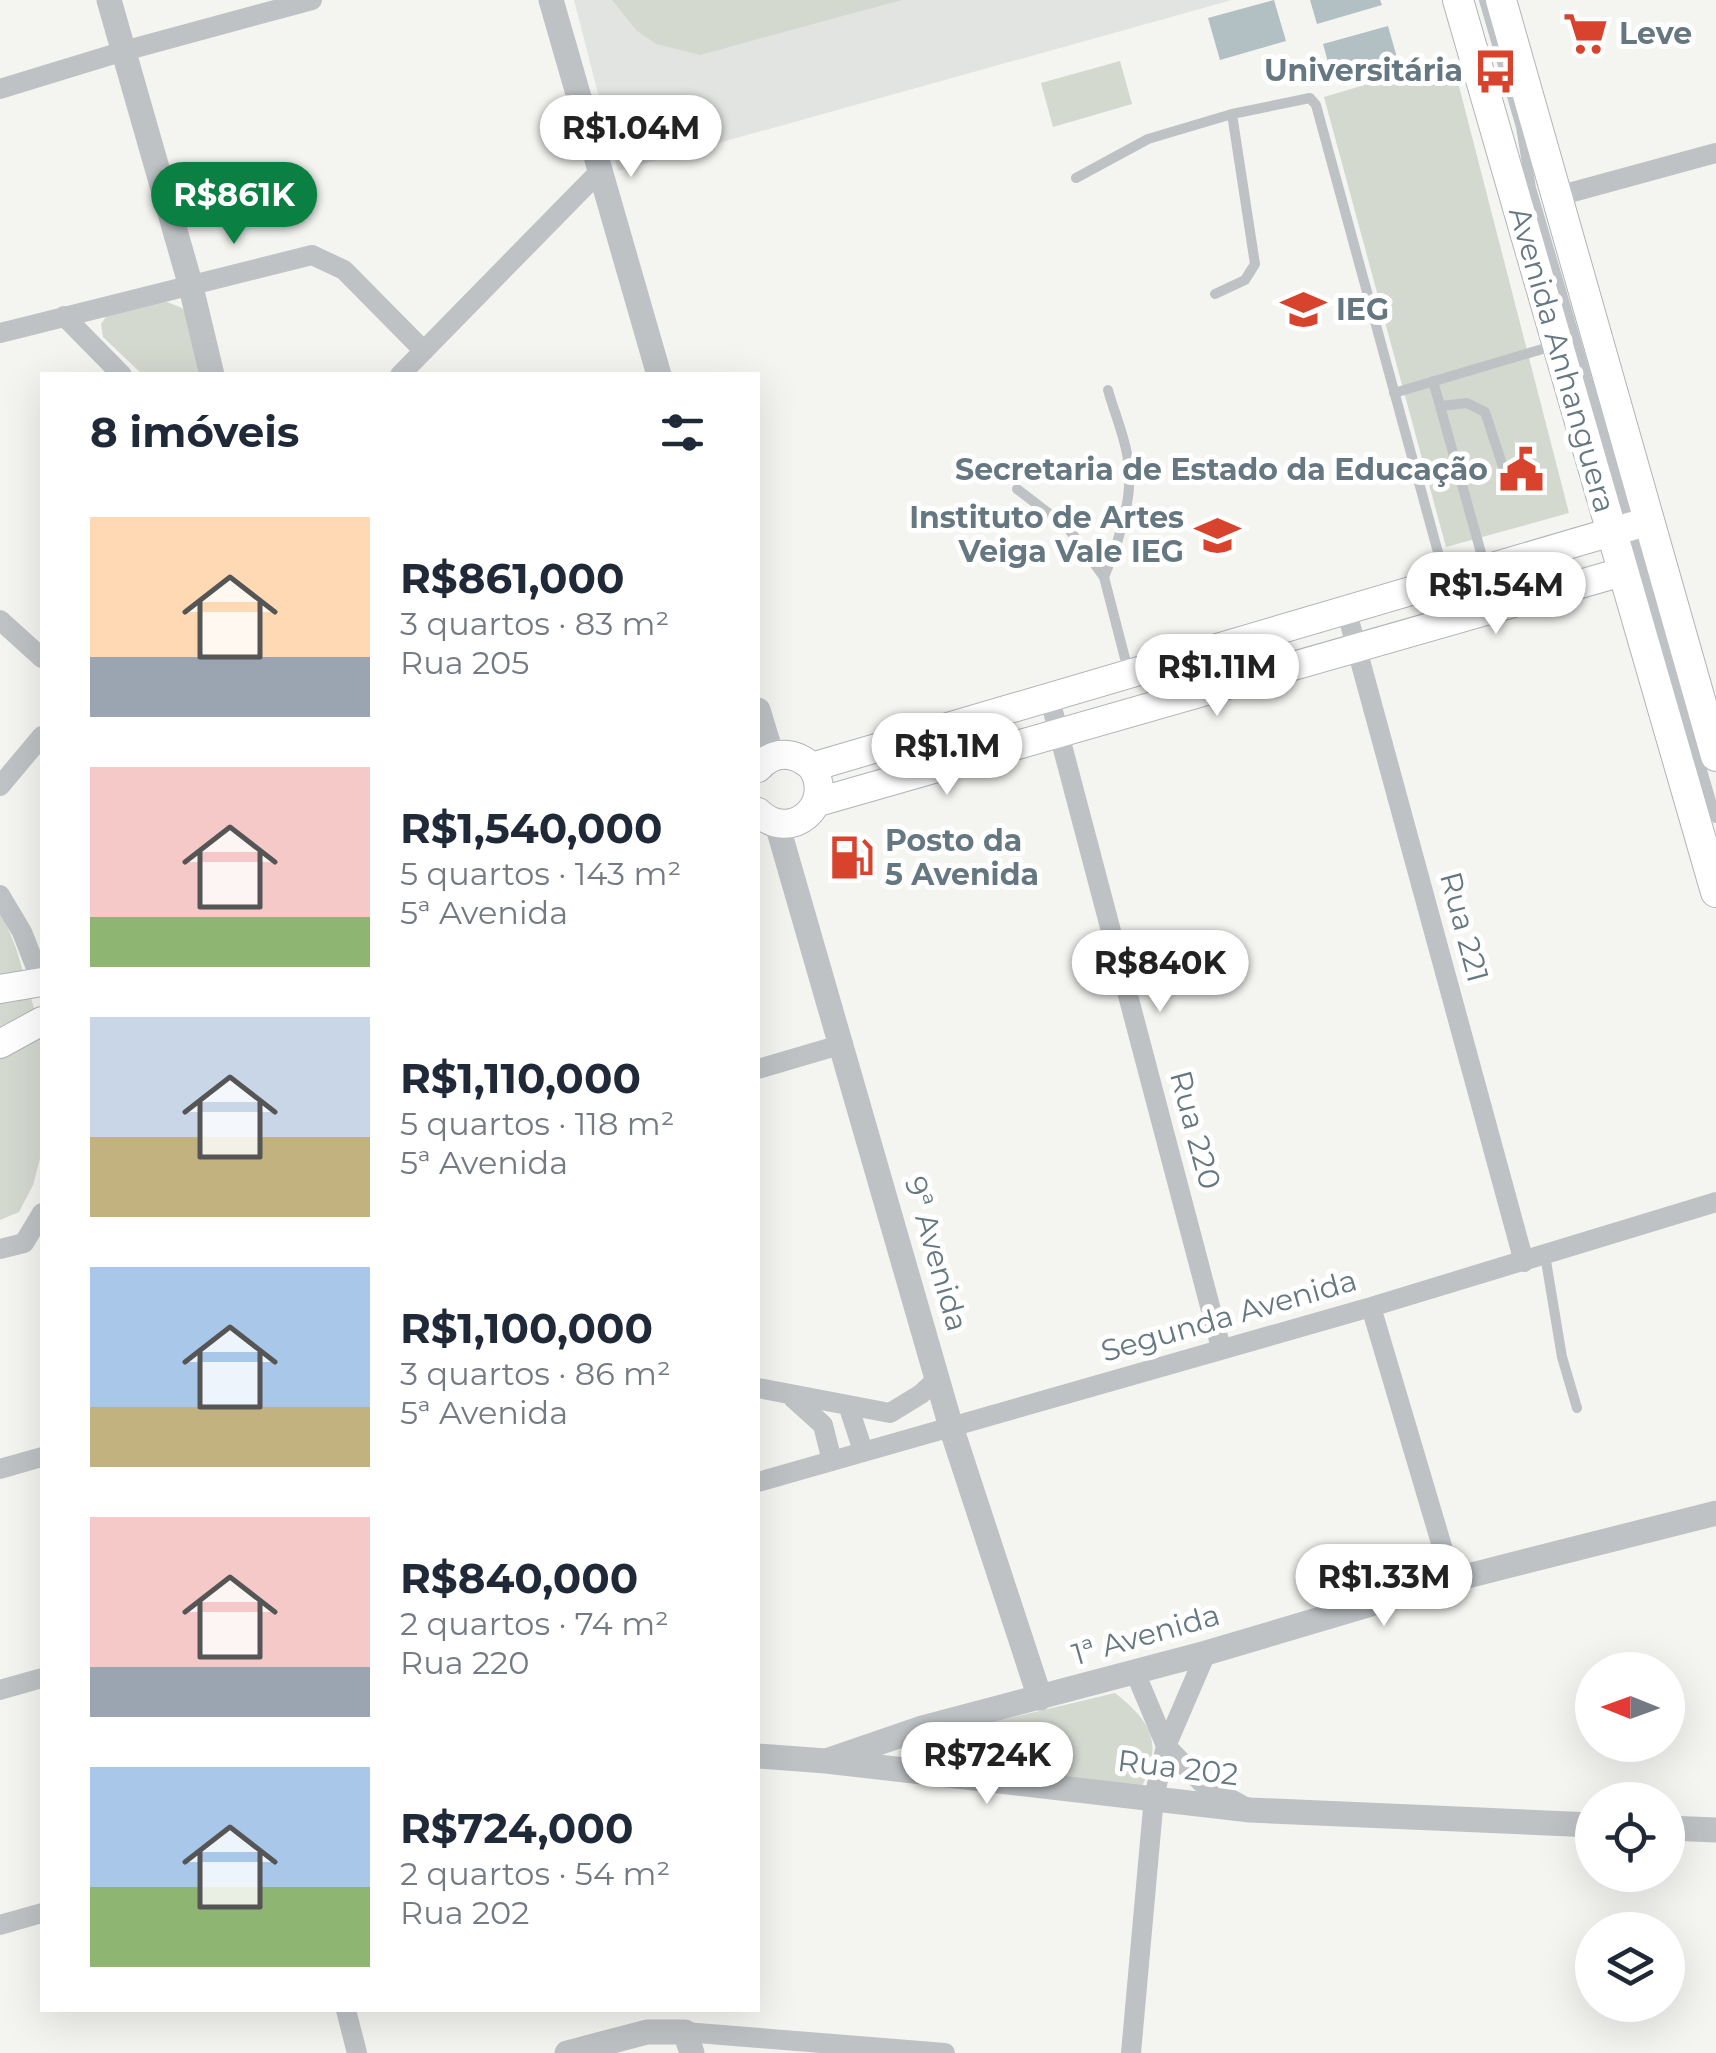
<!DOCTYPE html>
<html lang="pt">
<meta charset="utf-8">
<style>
:root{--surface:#fff;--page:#f2f2f3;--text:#1f2937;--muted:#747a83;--accent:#0b8043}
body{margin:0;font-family:Montserrat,sans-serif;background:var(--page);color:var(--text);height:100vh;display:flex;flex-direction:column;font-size:38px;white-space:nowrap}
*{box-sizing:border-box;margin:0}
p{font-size:32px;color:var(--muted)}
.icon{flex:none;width:55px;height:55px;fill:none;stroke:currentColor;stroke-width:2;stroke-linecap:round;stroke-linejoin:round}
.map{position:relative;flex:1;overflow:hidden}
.drawer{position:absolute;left:40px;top:372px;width:720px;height:1640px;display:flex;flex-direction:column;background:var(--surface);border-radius:0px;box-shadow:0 10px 40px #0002}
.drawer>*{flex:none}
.needle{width:65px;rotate:271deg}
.fabs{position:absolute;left:1575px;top:1652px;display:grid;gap:20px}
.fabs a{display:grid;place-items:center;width:110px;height:110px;border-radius:50%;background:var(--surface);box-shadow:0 10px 40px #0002;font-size:50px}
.price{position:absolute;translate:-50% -85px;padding:0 22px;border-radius:35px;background:#fff;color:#222;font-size:32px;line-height:65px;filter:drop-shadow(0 2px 5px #0008)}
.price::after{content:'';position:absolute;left:50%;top:60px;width:30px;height:22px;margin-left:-15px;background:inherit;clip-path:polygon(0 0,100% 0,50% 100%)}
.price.on{background:var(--accent);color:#fff}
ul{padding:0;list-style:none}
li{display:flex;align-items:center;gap:30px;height:250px;padding:0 50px}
li span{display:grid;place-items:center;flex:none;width:280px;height:200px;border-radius:0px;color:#555}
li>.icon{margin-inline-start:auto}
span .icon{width:120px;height:120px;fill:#fffc;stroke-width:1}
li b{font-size:42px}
h2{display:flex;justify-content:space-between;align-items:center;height:120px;padding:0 50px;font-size:42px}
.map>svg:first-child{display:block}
.built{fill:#e2e4e2}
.green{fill:#d4d9d0}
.water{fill:#b3c0c3}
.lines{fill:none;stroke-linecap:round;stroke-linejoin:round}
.secondary-casing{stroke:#aeb4b8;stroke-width:30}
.primary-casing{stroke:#afb5b7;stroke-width:32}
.service{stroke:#bec2c5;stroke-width:10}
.minor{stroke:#bec2c5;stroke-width:20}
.tertiary{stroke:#bec2c5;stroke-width:25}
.secondary{stroke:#fff;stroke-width:28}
.primary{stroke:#fff;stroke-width:30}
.labels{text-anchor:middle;stroke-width:10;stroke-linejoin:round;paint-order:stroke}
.poi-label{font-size:30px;font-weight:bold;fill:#657780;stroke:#fff;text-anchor:start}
.street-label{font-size:30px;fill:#657780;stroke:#fff}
</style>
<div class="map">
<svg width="1716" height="2053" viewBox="0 0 1716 2053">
<rect width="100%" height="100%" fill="#f4f4f1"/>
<path class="built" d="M574 0H1232L618 171Z"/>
<path class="green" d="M612 0H902L700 55 656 44 637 31Z
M1452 59 1569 513 1446 547 1324 97Z
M1120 61 1132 104 1053 127 1041 83Z
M162 300 182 308 187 313 206 375H143L103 337 101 324 108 314Z
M0 908 16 948 42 1035V1151L33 1185 19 1212 0 1220Z
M1115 1693C1153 1723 1163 1744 1141 1788L923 1765 925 1738Z"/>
<path class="water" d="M1274 0 1286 41 1220 60 1208 18Z
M1310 0H1380L1382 5 1317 24Z
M1388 26 1398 61 1333 80 1323 44Z"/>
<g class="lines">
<defs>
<path id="secondary" d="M812 767 1649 521
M758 768C774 750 794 751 812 767 836 805 790 844 758 812
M818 802 1622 572
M0 989 42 982
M0 1044 42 1021"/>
<path id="primary" d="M1458 0 1716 892
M1501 0 1716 756"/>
</defs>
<use href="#secondary" class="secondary-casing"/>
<use href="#primary" class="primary-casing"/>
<path class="service" d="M1484 0 1521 127 1531 188 1716 818
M1076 178 1148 139 1232 114
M1215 294 1245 280 1255 264 1232 114 1310 98 1316 105 1445 578
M1433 381 1485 567
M1394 393 1556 345
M1441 406 1467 403 1485 412 1507 479
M1017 489 1068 528 1104 577 1128 670
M1104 577C1118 544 1132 504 1129 468 1127 442 1115 415 1108 390
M1545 1255 1562 1357 1577 1408"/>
<path class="minor" d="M0 89 124 51 312 0
M1558 196 1716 153
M64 316 122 375
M0 333 312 255 344 270 424 351
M400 375 600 171
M1346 609 1524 1262
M0 620 42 658
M1049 696 1221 1348
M0 786 42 736
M0 895 22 932 42 983
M758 1069 843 1044
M0 1249 24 1243 42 1213
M1371 1307 1452 1580
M758 1388 890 1413 921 1394 938 1378
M793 1398 823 1425 832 1461
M849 1408 863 1451
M0 1469 42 1457
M758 1482 1371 1307 1716 1202
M1135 1672 1166 1746 1201 1782 1243 1806
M0 1690 42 1678
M0 1925 42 1913
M346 2010 357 2053
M685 2032 945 2053
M1131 2053 1154 1797 1166 1746 1206 1653"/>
<path class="tertiary" d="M109 0 190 283 212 375
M551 0 659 375
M758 710 772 756
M777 824 951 1427 1040 1698
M758 1756 826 1761 1250 1810 1592 1825
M826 1761 922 1728 1206 1653 1452 1580 1716 1513
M1668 1828 1716 1830
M567 2053 647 2032H685L692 2053"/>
<use href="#secondary" class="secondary"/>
<use href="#primary" class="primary"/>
</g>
<defs>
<symbol id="supermarket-bare" viewBox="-9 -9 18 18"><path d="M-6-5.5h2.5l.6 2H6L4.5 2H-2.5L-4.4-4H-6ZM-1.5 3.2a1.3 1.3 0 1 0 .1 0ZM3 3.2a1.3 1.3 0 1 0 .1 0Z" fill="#d8432d" stroke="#fff" stroke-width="2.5" paint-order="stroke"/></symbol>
<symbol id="bus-bare" viewBox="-9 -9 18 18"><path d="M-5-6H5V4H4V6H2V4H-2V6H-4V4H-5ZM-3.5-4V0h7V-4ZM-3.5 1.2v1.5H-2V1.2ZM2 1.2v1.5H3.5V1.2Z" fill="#d8432d" stroke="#fff" stroke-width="2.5" paint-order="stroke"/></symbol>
<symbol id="school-bare" viewBox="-9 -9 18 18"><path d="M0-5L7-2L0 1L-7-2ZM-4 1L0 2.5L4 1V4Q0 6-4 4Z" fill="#d8432d" stroke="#fff" stroke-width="2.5" paint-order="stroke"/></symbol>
<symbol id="civic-bare" viewBox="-9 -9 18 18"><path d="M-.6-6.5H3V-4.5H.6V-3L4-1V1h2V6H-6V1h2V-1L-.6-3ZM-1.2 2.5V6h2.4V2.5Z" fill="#d8432d" stroke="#fff" stroke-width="2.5" paint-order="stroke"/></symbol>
<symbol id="university-bare" viewBox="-9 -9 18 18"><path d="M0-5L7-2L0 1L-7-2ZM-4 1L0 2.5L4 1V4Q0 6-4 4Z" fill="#d8432d" stroke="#fff" stroke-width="2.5" paint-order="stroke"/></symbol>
<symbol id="fuel-bare" viewBox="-9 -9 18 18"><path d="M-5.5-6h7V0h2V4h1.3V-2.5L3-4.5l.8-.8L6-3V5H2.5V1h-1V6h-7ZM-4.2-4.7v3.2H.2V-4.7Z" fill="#d8432d" stroke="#fff" stroke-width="2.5" paint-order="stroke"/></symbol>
</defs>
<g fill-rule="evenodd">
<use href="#supermarket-bare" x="1554" y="2" width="63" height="63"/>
<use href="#bus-bare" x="1464" y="40" width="63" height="63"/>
<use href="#school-bare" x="1272" y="278" width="63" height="63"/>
<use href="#civic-bare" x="1490" y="438" width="63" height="63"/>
<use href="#university-bare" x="1186" y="504" width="63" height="63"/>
<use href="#fuel-bare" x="820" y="826" width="63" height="63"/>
</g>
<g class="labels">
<g class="poi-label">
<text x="1619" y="44">Leve</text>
<text x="1463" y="81" text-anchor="end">Universitária</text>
<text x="1336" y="320">IEG</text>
<text x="1488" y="480" text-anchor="end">Secretaria de Estado da Educação</text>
<text x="1184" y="528" text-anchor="end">Instituto de Artes<tspan x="1184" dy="34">Veiga Vale IEG</tspan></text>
<text x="885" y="851">Posto da<tspan x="885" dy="34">5 Avenida</tspan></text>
</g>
<g class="street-label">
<text transform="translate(1562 360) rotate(74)" y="10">Avenida Anhanguera</text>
<text transform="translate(1464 927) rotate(75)" y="10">Rua 221</text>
<text transform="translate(1195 1130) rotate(75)" y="10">Rua 220</text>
<text transform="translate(936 1254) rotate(74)" y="10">9ª Avenida</text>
<text transform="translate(1229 1316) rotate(-16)" y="10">Segunda Avenida</text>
<text transform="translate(1146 1635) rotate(-16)" y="10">1ª Avenida</text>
<text transform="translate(1178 1768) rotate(7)" y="10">Rua 202</text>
</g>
</g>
</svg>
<div class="fabs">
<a><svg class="needle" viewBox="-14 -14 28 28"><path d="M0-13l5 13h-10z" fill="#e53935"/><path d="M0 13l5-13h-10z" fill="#747a83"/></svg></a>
<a><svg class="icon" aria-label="locate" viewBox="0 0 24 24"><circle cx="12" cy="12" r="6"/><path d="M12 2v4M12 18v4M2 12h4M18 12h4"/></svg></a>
<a><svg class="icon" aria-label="layers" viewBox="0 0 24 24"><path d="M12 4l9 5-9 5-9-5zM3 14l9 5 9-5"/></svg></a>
</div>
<b class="price" style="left:631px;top:180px">R$1.04M</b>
<b class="price on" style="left:234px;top:247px">R$861K</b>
<b class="price" style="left:1496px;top:637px">R$1.54M</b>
<b class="price" style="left:1217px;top:719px">R$1.11M</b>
<b class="price" style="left:947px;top:798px">R$1.1M</b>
<b class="price" style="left:1160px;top:1015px">R$840K</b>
<b class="price" style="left:1384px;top:1629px">R$1.33M</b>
<b class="price" style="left:987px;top:1807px">R$724K</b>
<section class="drawer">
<h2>8 imóveis<svg class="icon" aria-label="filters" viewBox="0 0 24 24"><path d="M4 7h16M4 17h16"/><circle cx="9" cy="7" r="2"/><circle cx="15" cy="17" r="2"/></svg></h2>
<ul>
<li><span style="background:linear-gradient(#ffd9b3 70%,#9aa5b1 0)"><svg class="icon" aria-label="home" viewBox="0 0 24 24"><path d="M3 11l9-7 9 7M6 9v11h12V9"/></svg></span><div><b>R$861,000</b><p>3 quartos · 83 m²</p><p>Rua 205</p></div></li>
<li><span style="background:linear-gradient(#f6c9c9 75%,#8fb573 0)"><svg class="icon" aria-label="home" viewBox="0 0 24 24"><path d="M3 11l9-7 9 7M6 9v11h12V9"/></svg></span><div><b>R$1,540,000</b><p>5 quartos · 143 m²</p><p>5ª Avenida</p></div></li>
<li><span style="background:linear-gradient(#c9d6e8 60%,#c2b280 0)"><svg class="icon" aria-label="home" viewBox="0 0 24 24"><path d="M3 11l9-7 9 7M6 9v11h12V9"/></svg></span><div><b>R$1,110,000</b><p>5 quartos · 118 m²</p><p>5ª Avenida</p></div></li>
<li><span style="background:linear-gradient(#a9c7e8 70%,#c2b280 0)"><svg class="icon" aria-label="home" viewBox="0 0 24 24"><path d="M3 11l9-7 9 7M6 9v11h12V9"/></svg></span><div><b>R$1,100,000</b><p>3 quartos · 86 m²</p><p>5ª Avenida</p></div></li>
<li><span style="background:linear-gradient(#f6c9c9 75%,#9aa5b1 0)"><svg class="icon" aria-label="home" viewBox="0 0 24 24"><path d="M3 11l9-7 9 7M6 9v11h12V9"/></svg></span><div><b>R$840,000</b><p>2 quartos · 74 m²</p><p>Rua 220</p></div></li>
<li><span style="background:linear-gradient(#a9c7e8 60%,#8fb573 0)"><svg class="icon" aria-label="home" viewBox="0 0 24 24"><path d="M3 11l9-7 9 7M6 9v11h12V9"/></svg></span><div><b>R$724,000</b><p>2 quartos · 54 m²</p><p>Rua 202</p></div></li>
</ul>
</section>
</div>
